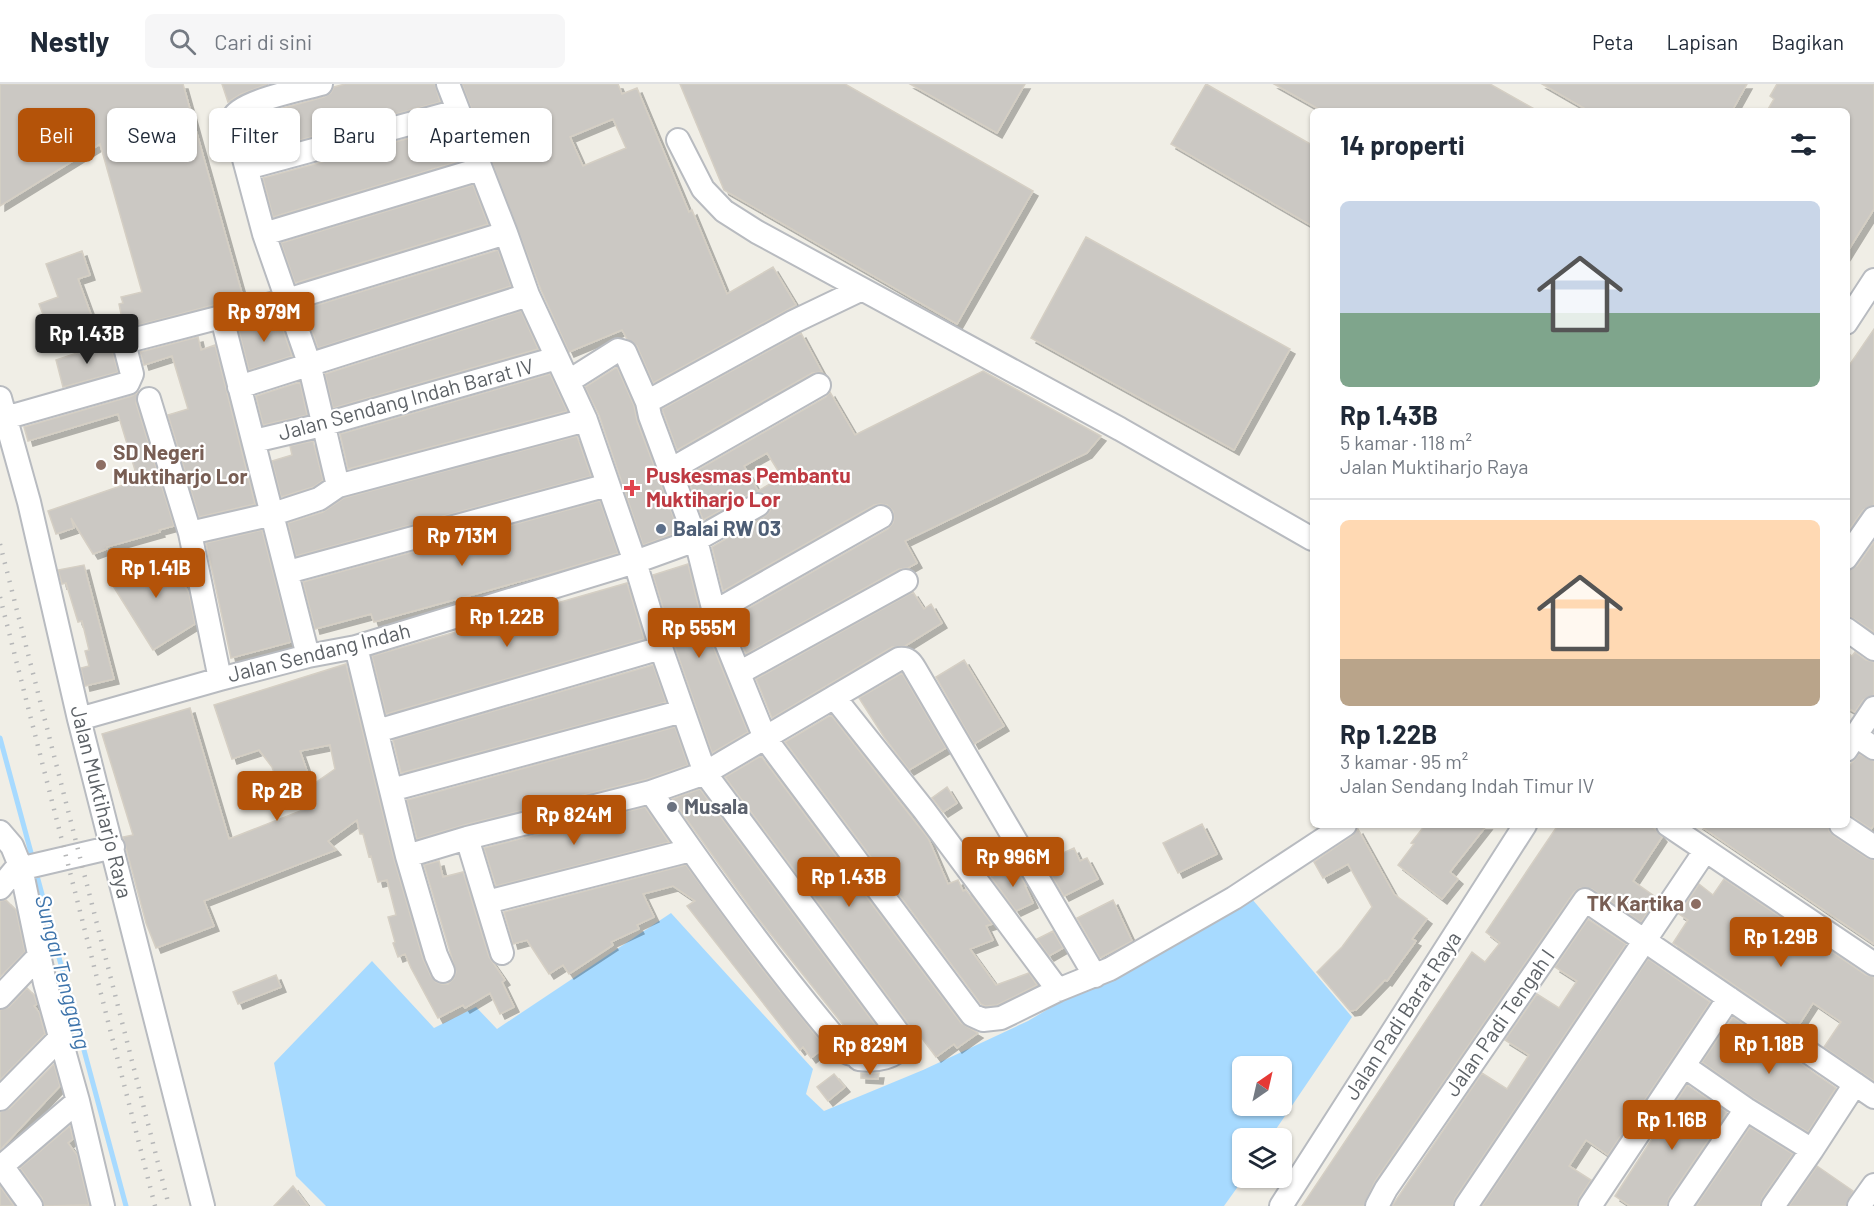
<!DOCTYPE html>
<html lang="id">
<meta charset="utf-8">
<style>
:root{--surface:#fff;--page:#f6f6f7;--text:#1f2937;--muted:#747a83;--line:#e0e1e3;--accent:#b45309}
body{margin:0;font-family:Barlow,sans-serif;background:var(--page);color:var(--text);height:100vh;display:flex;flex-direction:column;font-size:22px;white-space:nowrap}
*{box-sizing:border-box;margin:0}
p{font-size:20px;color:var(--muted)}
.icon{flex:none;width:33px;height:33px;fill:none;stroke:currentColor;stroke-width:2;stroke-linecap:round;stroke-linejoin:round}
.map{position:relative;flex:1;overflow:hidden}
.details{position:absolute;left:1310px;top:24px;width:540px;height:720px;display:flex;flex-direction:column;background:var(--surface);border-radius:9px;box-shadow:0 2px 4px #0004}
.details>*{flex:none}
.top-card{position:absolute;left:18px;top:24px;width:570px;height:54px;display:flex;gap:12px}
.needle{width:39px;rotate:34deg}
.controls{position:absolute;left:1232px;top:972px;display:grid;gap:12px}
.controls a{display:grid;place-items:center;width:60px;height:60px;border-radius:9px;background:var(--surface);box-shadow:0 2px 4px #0004;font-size:30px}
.price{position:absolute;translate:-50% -51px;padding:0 14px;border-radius:6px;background:var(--accent);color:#fff;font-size:20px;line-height:39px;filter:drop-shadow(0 2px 3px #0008)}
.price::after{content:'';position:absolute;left:50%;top:36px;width:18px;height:14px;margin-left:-9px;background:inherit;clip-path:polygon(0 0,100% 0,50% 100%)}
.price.current{background:#222;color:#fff}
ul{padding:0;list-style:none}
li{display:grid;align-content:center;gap:12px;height:318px;padding:0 30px}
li+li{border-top:2px solid var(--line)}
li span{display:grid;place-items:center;height:186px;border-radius:9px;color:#555}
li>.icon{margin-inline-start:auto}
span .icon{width:108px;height:108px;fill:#fffc;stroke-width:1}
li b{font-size:26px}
h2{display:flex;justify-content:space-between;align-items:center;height:72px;padding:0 30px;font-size:26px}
.pill{padding:0 21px;border-radius:9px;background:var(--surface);box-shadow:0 2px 4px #0004;font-size:21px;line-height:54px}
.pill.current{background:var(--accent);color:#fff}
header{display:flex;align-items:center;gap:36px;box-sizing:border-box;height:84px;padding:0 30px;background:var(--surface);border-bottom:2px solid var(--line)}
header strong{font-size:28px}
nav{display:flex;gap:33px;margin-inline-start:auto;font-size:21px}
.search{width:420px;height:54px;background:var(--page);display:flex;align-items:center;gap:15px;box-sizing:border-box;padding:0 21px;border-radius:9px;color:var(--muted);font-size:22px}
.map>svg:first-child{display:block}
.water{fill:#a7daff;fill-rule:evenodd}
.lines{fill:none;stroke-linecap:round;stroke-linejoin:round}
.stream{stroke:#a7daff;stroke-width:5}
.building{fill:#cbc8c3;stroke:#d5cfc4;stroke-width:1.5;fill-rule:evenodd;filter:url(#shadow)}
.minor-casing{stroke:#b8bbc0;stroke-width:26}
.minor{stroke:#fff;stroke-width:22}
.rail{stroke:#b6b7b8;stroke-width:4.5;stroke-dasharray:1.5 8;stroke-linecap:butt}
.education-dot{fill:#8d6e63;stroke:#fff;stroke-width:2}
.health-dot{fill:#e0444e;stroke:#fff;stroke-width:2}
.service-dot{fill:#5c6f8a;stroke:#fff;stroke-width:2}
.worship-dot{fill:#6b7280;stroke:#fff;stroke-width:2}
.labels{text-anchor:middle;stroke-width:4.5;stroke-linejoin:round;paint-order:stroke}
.street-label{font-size:21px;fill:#5d6267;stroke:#fff}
.education-label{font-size:21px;font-weight:bold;fill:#785e54;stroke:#fff;text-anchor:start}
.health-label{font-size:21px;font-weight:bold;fill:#be3a42;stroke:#fff;text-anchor:start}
.service-label{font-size:21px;font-weight:bold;fill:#4e5e75;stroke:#fff;text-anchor:start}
.worship-label{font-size:21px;font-weight:bold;fill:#5b616d;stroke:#fff;text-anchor:start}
.water-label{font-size:22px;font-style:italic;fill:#3e74ab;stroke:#fff}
</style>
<header>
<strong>Nestly</strong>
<div class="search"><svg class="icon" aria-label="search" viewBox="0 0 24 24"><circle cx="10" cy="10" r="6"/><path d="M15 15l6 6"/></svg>Cari di sini</div>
<nav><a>Peta</a><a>Lapisan</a><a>Bagikan</a></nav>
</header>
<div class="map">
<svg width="1874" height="1122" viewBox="0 0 1874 1122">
<defs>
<filter id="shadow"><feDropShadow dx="5" dy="5" stdDeviation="0" flood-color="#0004"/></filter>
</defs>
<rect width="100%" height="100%" fill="#f0eee6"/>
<path class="water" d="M1252 815 1352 933 1270 1054H1242V1094H1244L1224 1122H326L296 1092 274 979 372 877 434 944 476 923 497 945 671 829 813 985 806 1010 824 1027 923 986 1028 937 1055 921ZM1242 982H1281V1022H1242Z"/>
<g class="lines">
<path class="stream" d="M0 654 33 776
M36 788 126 1122"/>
</g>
<path class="building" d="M0 0H183L243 213 124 245 119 220 123 219 121 213 142 208 100 60 0 122Z
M222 0H268L241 10 228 18Z
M345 0H435L440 18 256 68 248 38 276 26 324 13 331 9 334 3Z
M462 0H618L622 10 637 4 689 128 692 126 727 210 773 183 796 221 653 299 637 262 627 255 622 246 569 268 541 206ZM613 35 626 64 583 82 570 53Z
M680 0H845L1033 107 957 240 724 106Z
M910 0H1025L997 49Z
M1206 0 1312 61V142L1171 60Z
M1274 0H1490L1538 27H1322Z
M1542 0H1747L1732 27H1589Z
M1777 0H1874V125L1846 170V27H1767L1774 15 1770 12Z
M450 43 463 76 273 133 263 94Z
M473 101 488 140 295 199 281 159Z
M1086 153 1290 265 1234 366 1031 254Z
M498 166 511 202 318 264 304 225Z
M82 167 90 191 78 195 93 236 51 252 49 246 43 248 38 236 44 233 39 220 58 213 46 180Z
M521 227 538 265 333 324 325 290Z
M278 232 292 272 249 286 238 243Z
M1874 245V421L1863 426 1846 450V286Z
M801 249 822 288 812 289 677 366 662 325Z
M198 253 201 266 215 261 255 420 199 433 168 331 188 325 172 272 144 281 140 268Z
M113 257 112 266 118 288 63 303 56 276Z
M617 283 634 322 637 337 679 448 643 461 599 331 585 303Z
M983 287 1101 352 1087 369 905 457 917 479 908 484 899 485 746 570 731 534 888 445 893 439 894 434 893 427 887 421 880 420 874 421 723 507 712 463 765 432 770 427 771 421 770 415 764 409 758 408 752 409 703 436 687 392 826 313 830 308 855 351ZM767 369 782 393 758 407 744 382Z
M550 290 567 327 348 385 340 350Z
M300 298 307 331 263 341 256 312Z
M138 308 136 319 174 442 159 446 160 448 107 463V465L93 470 71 434 74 444 56 450 48 427 138 396 118 330 28 357 24 343 132 312Z
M577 352 591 392 296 472 288 439 323 428 344 414Z
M313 357 323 396 313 403 281 413 272 377 292 371 290 362Z
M600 417 618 469 551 489 374 538 371 530 315 545 303 498Z
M262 446 291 558 231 574 206 459Z
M1874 458V548L1846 530V487L1857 482Z
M162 466 189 509 195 540 153 566 110 497Z
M688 480 701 533 748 648 712 669 674 560 653 491Z
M84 481 114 595 85 602 81 584 89 582 85 567 89 566 82 537 78 538 66 499 62 500 58 486Z
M627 499 644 555 386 630 372 572Z
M913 508 924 525 931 520 942 539 905 562 892 563 772 634 756 595Z
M1846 568 1852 572 1855 568 1866 576 1874 578V611L1863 616 1855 628 1846 623Z
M964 576 1004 642 974 660 936 593Z
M346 580 394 775 423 875 431 892 436 898 442 900H448L454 894 456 888 424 781 439 777 443 793 463 788 489 873 505 896 502 898 514 923 500 930 490 909 465 924 463 921 438 934 411 884 405 870 398 873 393 859 395 858 388 833 396 831 387 796 378 798 371 772 369 773 363 750H360L357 736 328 757 336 766 204 817 214 842 156 864 146 839 123 753 133 751 102 650 190 624 229 755 308 724 288 697 278 700 272 683 259 666 232 675 214 621ZM330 661 335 685 312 701 300 667Z
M653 581 666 618 401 689 393 656Z
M902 589 946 664 909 686 884 653 859 614Z
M831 631 928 754 948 800 958 796 963 807 966 806 992 840 986 842 993 856 970 865 996 901 1029 889 1037 901 997 921 985 922 981 920 785 658Z
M675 643 688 681 647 695 464 741 417 755 407 716Z
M1859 670 1874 677V741L1871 745 1846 729V686Z
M761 672 961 939 978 949 957 964 954 960 936 973 915 945 913 946 725 693Z
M947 703 957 719 943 728 932 714Z
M700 705 888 958 877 962H866L856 957 757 833 672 715Z
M645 723 669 758 496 802 484 764Z
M1202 740 1217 770 1178 789 1163 759Z
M1425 741H1487L1450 788 1458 795 1442 815 1398 781 1414 760 1411 759Z
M1558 741H1649L1656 746 1662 753 1633 797 1657 814 1641 838 1592 805 1580 804 1574 808 1375 1097 1364 1122H1302L1472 868 1485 878 1500 859 1486 848Z
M1699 741H1828L1829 747 1834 752 1867 774 1874 776V860Z
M1358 745 1394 810 1427 835 1412 855 1416 857 1387 897 1385 896 1356 926 1350 927 1317 888 1342 863 1372 823 1348 780 1323 794 1314 778 1352 752Z
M1074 764 1080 777 1087 774 1098 795 1064 812 1051 791 1056 788 1050 775Z
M686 781 760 882 825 963 811 974 803 963 800 966 687 822 695 817 673 802 643 810 654 833 637 841 639 845 611 858 613 861 569 890 563 881 549 890 527 856 513 860 504 828Z
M1014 781 1026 802H1025L1033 819 1016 827 991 793Z
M1724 795 1866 891 1874 893V997L1824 963 1841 938 1813 919 1797 944 1673 859 1688 836 1679 830 1699 800 1713 811Z
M6 816 16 826 25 868 0 893V817Z
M1113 816 1132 857 1100 874 1077 834Z
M1588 835 1626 860 1455 1114 1453 1122H1392L1482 989 1507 1005 1529 971 1505 956 1537 910 1559 924 1577 897 1555 883Z
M1053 847 1063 864 1049 872 1037 855Z
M1648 875 1710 918 1608 1071 1586 1056 1569 1082 1591 1096 1579 1114 1577 1122H1482Z
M276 891 281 903 238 920 233 908Z
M27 904 34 911 37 920 34 922 39 928 45 950 0 996V926L9 923Z
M1733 933 1836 1004 1808 1048 1753 1014 1702 978Z
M54 980 60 1002 0 1066V1028L10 1024Z
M861 989H879L878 995 861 994Z
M834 990 845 1003 828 1017 817 1003Z
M1687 1001 1727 1028 1669 1114 1667 1122H1630L1615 1112Z
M70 1042 73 1055 68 1059 77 1071 89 1121 44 1122 42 1114 20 1084Z
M1750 1043 1793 1070 1762 1114 1760 1122H1696Z
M1817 1082 1853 1107 1846 1122H1789Z
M0 1102 14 1122H0Z
M293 1102 308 1122H274Z"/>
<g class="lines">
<defs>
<path id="minor" d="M321 0C303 5 238 18 233 34L264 150 309 279 338 402
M448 0 506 149 528 211 586 336 635 478 661 564 705 689 905 958C896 975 876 977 859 975L855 971 848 969C777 887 712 797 651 708
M678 56 703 105 724 127 757 148 1120 345 1312 455
M247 84 457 27
M264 150 480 85
M862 205 793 238 647 318 650 332 696 456 714 528 765 654 972 931 983 936 1001 934 1058 906 1110 885 1234 814 1345 741
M222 234 308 572
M1846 239 1874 196
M569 297 618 266 625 268 647 318
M239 303 528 211
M0 314 29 418 79 635 203 1122
M149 315 190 449
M5 334 128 299 132 290 125 263 130 257 136 255 287 216 506 149
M254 357 322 341 557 274
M670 386 819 301
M1846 474 1874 434
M288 488 608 401
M714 528 881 433
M1846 545 1874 565
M356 563 407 772 436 871 443 887
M739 589 906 497
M220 595 190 449 273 430 319 415 338 402 586 336
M834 613 924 726 1058 906
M79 635 220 595 308 572 356 563 635 478 696 456 758 421
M377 647 661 564
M1856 652 1874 664
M1846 666 1874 624
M391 706 683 627
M1668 741 1874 880
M1841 741 1874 763
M0 748 12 762 21 784 45 899 78 1017 103 1122
M467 754 502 869
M407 772 467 754 651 708 705 689 899 575C908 574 911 578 915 585L1095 892
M0 804 14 787 19 785 113 763
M487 818 691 766
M0 913 39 872
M1684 982 1746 1025 1812 1066
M0 1015 61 953
M0 1081 2 1082 78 1017
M2 1082 31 1122
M1281 1122 1525 741
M1377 1122 1386 1105 1585 816 1874 1013
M1466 1122 1705 767
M1590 1122 1729 914
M1680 1122 1746 1025
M1773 1122 1812 1066 1855 1000
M1859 1122 1874 1101"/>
</defs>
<use href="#minor" class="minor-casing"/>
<use href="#minor" class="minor"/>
<path class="rail" d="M0 460 169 1122
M0 513 155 1122"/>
</g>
<g class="education-dot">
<circle cx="101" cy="381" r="6"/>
<circle cx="1696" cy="820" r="6"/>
</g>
<path class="health-dot" d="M629 395h6v6h6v6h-6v6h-6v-6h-6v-6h6z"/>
<circle class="service-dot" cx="661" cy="445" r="6"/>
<circle class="worship-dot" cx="672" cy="723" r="6"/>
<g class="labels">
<g class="street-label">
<text transform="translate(406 316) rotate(-15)" y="7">Jalan Sendang Indah Barat IV</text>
<text transform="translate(319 569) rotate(-14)" y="7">Jalan Sendang Indah</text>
<text transform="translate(101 718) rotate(76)" y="7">Jalan Muktiharjo Raya</text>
<text transform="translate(1403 932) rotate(-57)" y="7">Jalan Padi Barat Raya</text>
<text transform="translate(1500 939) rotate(-55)" y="7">Jalan Padi Tengah I</text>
</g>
<g class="education-label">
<text x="113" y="376">SD Negeri<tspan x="113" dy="24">Muktiharjo Lor</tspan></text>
<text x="1684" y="827" text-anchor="end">TK Kartika</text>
</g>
<g class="health-label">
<text x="646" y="399">Puskesmas Pembantu<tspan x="646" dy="24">Muktiharjo Lor</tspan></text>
</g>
<g class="service-label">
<text x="673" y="452">Balai RW 03</text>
</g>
<g class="worship-label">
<text x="684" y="730">Musala</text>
</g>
<g class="water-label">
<text transform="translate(63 888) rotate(75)" y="8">Sungai Tenggang</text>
</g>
</g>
</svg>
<div class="controls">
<a><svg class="needle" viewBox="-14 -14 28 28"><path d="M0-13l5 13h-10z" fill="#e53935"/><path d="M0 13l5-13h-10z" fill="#747a83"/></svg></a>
<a><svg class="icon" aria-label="layers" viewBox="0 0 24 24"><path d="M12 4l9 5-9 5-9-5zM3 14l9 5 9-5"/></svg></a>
</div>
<b class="price" style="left:264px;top:259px">Rp 979M</b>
<b class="price current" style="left:87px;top:281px">Rp 1.43B</b>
<b class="price" style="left:462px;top:483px">Rp 713M</b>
<b class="price" style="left:156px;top:515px">Rp 1.41B</b>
<b class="price" style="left:507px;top:564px">Rp 1.22B</b>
<b class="price" style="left:699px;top:575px">Rp 555M</b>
<b class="price" style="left:277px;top:738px">Rp 2B</b>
<b class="price" style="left:574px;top:762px">Rp 824M</b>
<b class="price" style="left:1013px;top:804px">Rp 996M</b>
<b class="price" style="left:849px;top:824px">Rp 1.43B</b>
<b class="price" style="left:1781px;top:884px">Rp 1.29B</b>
<b class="price" style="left:1769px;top:991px">Rp 1.18B</b>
<b class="price" style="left:870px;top:992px">Rp 829M</b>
<b class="price" style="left:1672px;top:1067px">Rp 1.16B</b>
<div class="top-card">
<a class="pill current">Beli</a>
<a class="pill">Sewa</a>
<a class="pill">Filter</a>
<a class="pill">Baru</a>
<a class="pill">Apartemen</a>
</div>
<section class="details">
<h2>14 properti<svg class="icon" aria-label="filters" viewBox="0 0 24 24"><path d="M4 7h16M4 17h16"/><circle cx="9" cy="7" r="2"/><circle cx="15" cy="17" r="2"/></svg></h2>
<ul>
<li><span style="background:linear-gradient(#c9d6e8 60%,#7fa58c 0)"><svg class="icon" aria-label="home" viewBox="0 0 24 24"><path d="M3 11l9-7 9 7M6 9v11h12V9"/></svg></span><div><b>Rp 1.43B</b><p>5 kamar · 118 m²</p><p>Jalan Muktiharjo Raya</p></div></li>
<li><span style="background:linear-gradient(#ffd9b3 75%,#b9a48a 0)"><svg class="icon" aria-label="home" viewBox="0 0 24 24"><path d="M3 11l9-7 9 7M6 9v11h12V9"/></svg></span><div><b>Rp 1.22B</b><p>3 kamar · 95 m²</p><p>Jalan Sendang Indah Timur IV</p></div></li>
</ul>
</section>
</div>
